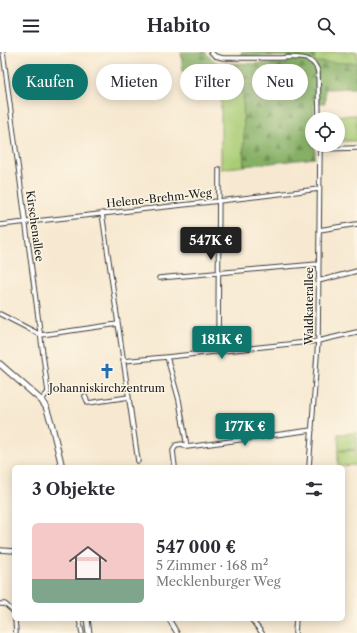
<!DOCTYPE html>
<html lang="de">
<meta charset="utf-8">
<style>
:root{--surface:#fff;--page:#f7f7f7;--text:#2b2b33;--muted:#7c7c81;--accent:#0f766e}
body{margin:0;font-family:"Libre Caslon Text",serif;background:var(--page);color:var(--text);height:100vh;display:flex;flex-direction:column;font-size:15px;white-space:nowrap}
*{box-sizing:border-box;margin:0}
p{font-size:13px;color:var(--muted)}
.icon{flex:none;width:22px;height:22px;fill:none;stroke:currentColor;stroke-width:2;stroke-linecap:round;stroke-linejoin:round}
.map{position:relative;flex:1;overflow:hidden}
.drawer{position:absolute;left:12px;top:413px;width:333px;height:156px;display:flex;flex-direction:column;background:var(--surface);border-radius:6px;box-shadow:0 2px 10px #0003}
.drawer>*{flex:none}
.banner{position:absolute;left:12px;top:12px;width:333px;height:36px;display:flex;gap:8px}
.fabs{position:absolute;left:305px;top:60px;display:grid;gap:8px}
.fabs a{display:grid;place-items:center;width:40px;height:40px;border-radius:50%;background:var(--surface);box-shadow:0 2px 10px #0003;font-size:20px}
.price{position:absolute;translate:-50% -34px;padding:0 9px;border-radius:4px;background:var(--accent);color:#fff;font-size:13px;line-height:26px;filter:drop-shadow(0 1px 2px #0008)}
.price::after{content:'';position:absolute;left:50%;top:24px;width:12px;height:9px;margin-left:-6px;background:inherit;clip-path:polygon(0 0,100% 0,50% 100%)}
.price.active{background:#222;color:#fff}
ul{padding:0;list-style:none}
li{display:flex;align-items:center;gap:12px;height:100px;padding:0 20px}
li span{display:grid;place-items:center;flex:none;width:112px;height:80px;border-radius:6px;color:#555}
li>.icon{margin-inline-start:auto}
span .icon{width:48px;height:48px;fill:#fffc;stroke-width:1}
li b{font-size:17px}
h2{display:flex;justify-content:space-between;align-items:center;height:48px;padding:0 20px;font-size:17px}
.tag{padding:0 14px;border-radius:18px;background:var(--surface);box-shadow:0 2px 10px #0003;font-size:14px;line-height:36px}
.tag.active{background:var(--accent);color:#fff}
header{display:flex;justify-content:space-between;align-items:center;height:52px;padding:0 20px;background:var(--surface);font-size:18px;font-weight:700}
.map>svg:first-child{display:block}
.green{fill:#a9cc75;stroke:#627448}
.forest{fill:url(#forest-firs);stroke:#516641}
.park{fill:url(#park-crowns);stroke:#627448}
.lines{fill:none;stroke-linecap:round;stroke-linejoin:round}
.street-casing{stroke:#3d3b37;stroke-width:5.5}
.secondary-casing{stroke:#3d3b37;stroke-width:7}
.street{stroke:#fff;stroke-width:3.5}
.secondary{stroke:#fff;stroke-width:5}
.labels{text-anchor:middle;stroke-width:3;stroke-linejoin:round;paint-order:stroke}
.street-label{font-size:11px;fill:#1c1c1c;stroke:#fcf5e5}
.poi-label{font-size:11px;fill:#1c1c1c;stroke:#fcf5e5}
</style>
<header><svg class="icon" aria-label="menu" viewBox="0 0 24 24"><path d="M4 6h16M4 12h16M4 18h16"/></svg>Habito<svg class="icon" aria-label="search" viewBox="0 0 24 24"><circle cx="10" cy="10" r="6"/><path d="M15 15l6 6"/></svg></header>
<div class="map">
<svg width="357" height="581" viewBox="0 0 357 581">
<defs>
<pattern id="forest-firs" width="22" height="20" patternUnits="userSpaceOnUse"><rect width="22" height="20" fill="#86b066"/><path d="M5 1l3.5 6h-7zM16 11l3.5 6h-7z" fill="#6d8e53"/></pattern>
<pattern id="park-crowns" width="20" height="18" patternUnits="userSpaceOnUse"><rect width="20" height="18" fill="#a9cc75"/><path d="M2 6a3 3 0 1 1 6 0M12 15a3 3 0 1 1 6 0" fill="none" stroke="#91af65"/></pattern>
</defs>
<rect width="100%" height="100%" fill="#fcf5e5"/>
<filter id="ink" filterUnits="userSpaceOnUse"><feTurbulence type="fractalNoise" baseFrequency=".025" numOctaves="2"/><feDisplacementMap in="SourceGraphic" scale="8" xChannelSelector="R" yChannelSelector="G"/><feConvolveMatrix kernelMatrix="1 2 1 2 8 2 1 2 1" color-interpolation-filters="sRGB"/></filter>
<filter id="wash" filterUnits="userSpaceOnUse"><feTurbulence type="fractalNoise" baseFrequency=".012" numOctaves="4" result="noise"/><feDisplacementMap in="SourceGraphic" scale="16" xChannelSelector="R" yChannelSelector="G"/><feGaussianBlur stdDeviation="0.9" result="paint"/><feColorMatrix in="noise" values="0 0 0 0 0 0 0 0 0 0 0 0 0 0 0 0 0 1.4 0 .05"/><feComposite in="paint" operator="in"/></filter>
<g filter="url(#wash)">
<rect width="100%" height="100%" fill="#f7e9d1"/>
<path class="green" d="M221 31H243L244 114 221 117Z
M357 63V89H338V67H327V64Z
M357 381V397L339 398 338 382Z
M357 398V413L338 414V399Z"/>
<path class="forest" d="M181 0H205L213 8 218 11 287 12V4H242L241 0H357V36L325 37V51H314V67H312V93H315V106L244 114 243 31H221V25L183 20Z"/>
<path class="park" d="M315 0H357V11L314 10Z"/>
</g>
<g filter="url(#ink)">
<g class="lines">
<defs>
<path id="street" d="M3 0 48 340 41 349
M211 0 215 4 223 6C241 6 259 6 277 6 287 6 300 4 309 8 314 11 317 15 318 20L319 67
M320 97 357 96
M102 161 138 409
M0 173 219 149 319 137
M319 178 357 172
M159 226 318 212
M318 229 357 219
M0 262 41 283 118 272
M218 300 219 117
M167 305 179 348 187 395
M123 309 167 305 318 289 357 280
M85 344 88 351 129 345
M175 415 173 399 176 393 182 392 187 395 312 378
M309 415 318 289 320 93
M0 498 14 499
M0 552H5L14 560
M15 567 16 581
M79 567 82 581
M251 567 262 581
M170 569 177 581
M295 581 296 567"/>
<path id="secondary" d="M0 312 41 348 46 355 51 370 62 415
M87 567 89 581"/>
</defs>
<use href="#street" class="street-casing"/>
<use href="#secondary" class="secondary-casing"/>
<use href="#street" class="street"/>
<use href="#secondary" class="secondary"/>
</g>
</g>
<defs>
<symbol id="church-bare" viewBox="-9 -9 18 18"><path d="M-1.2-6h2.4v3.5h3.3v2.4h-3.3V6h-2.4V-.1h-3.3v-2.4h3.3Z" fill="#1f6fb2" stroke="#fcf5e5" stroke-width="2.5" paint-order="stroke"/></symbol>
</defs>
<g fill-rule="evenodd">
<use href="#church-bare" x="96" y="308" width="22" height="22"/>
</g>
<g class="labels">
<g class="street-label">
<text transform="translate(159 146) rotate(-6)" y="4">Helene-Brehm-Weg</text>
<text transform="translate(35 174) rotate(82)" y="4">Kirschenallee</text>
<text transform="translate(309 254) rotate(-90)" y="4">Waldkaterallee</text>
</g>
<g class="poi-label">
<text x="107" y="340">Johanniskirchzentrum</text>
</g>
</g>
</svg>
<div class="fabs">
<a><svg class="icon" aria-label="locate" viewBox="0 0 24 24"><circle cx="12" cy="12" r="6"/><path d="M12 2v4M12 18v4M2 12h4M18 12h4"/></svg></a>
</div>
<b class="price active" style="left:211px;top:209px">547K €</b>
<b class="price" style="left:222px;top:308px">181K €</b>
<b class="price" style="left:245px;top:395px">177K €</b>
<div class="banner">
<a class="tag active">Kaufen</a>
<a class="tag">Mieten</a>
<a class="tag">Filter</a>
<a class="tag">Neu</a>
</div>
<section class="drawer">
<h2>3 Objekte<svg class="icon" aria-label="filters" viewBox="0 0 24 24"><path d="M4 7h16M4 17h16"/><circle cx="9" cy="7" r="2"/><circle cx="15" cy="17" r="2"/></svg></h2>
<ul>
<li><span style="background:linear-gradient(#f6c9c9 70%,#7fa58c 0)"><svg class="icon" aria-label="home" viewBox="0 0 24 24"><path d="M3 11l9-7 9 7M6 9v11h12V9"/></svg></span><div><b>547 000 €</b><p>5 Zimmer · 168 m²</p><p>Mecklenburger Weg</p></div></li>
</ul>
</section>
</div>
